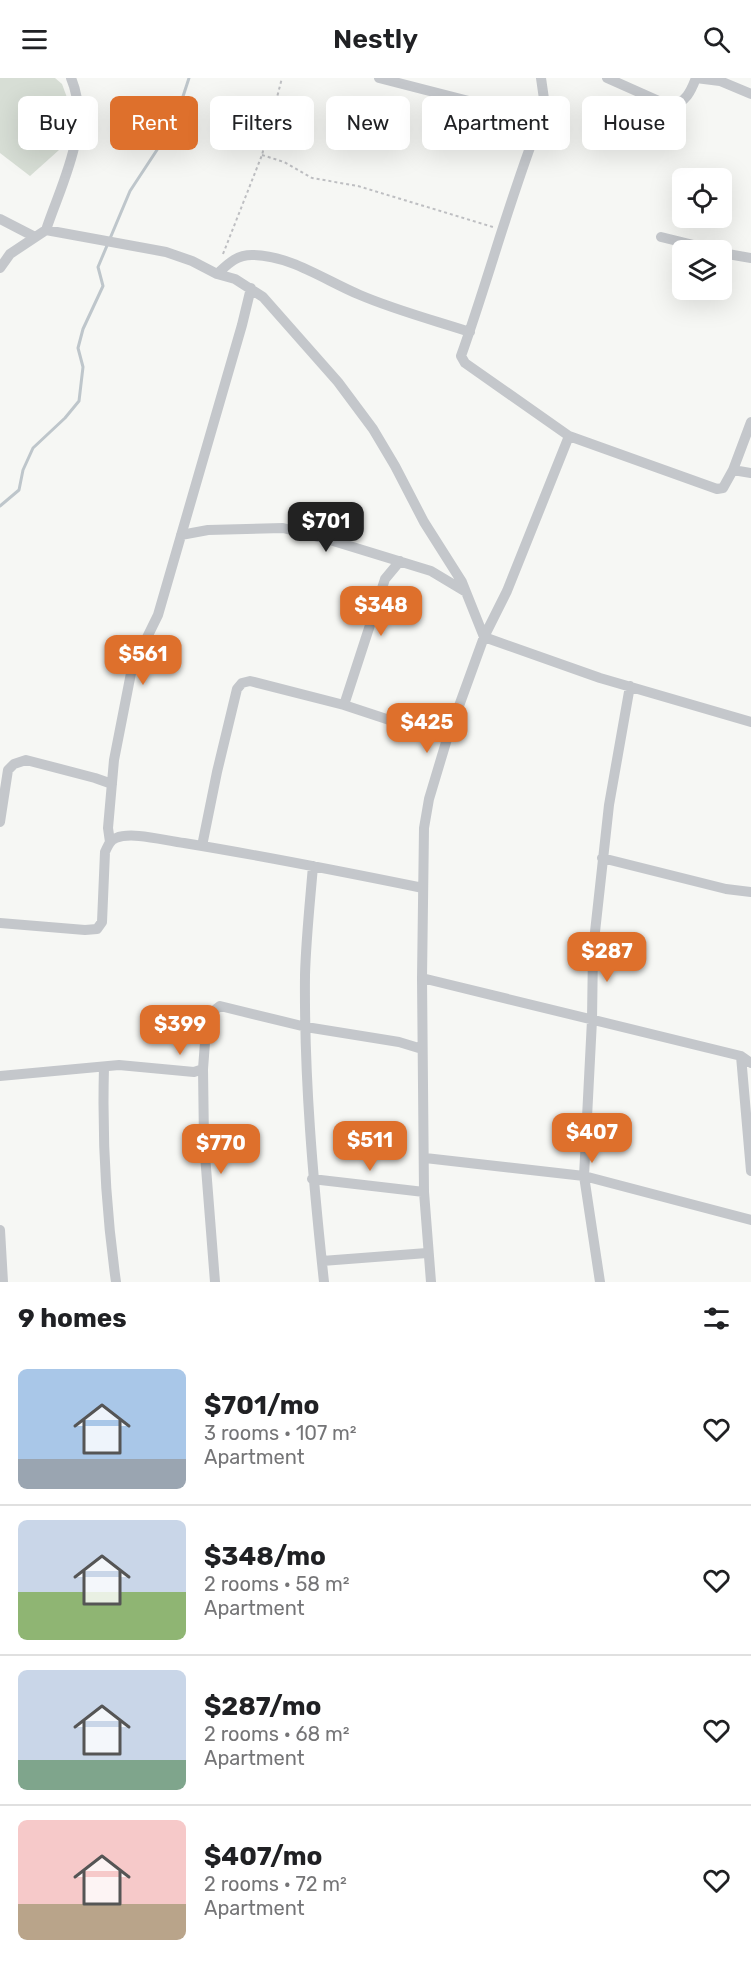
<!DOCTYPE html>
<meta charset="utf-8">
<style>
:root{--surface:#fff;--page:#f2f2f2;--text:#202124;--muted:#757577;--line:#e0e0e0;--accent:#de702c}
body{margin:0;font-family:Rubik,sans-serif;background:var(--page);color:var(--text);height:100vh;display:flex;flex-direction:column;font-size:22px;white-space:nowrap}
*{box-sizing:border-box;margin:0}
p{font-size:20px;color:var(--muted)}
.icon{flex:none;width:33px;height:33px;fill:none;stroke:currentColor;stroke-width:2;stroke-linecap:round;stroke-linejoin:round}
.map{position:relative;height:1204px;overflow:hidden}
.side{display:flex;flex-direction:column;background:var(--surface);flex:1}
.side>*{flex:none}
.top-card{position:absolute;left:18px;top:18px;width:716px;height:54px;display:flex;gap:12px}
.buttons{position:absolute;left:672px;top:90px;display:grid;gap:12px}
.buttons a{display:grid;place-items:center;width:60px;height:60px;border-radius:9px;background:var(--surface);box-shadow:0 6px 24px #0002;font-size:30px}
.price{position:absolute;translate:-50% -51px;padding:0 14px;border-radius:12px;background:var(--accent);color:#fff;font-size:20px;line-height:39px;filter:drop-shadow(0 2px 3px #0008)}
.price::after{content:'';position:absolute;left:50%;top:36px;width:18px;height:14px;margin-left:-9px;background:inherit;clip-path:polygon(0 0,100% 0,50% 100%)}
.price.on{background:#222;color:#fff}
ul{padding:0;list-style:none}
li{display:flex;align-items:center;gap:18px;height:150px;padding:0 18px}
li+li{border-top:2px solid var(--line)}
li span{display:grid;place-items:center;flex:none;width:168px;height:120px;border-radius:9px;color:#555}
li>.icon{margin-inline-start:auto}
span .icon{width:72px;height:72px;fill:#fffc;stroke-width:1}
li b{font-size:26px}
h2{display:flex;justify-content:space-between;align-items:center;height:72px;padding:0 18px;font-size:26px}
.tag{padding:0 21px;border-radius:9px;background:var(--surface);box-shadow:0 6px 24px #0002;font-size:21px;line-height:54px}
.tag.on{background:var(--accent);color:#fff}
header{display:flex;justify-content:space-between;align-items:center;height:78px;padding:0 18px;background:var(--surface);font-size:27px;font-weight:600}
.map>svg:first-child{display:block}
.green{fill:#d7ded5}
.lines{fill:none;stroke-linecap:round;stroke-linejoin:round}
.stream{stroke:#bec6cb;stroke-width:3}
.path{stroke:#bebfc2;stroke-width:2;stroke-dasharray:3 3;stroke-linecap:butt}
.minor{stroke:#c4c7cb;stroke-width:10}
</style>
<header><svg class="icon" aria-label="menu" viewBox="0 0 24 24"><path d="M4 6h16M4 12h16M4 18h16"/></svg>Nestly<svg class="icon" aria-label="search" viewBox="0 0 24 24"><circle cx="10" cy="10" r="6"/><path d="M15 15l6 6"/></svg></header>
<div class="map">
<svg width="751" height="1204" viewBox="0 0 751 1204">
<rect width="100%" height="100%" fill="#f6f7f4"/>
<path class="green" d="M0 0H55L62 6 69 25 59 72 30 98 0 75Z"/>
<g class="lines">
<path class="stream" d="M0 428 19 412 23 392 33 370 65 340 79 323 83 289 78 270 83 251 103 208 98 189 130 113 174 46 189 0"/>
<path class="path" d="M262 77 284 84 312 100 358 108 493 149
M223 176 262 77 282 0"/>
<path class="minor" d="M379 0 511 34 538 48C509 123 488 202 461 278L465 285 569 358
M607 0 670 28C686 25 691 13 696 0L720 3 751 16
M538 48 544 21 541 0
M0 141 35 159
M46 152C62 104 92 50 71 0
M661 159 714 172
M722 175 751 180
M0 190 10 176 46 152 166 174 192 183 217 196 235 201 263 219 338 304 373 351 395 388 424 444 462 504 484 559 600 600 751 644
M217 196C228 186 236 177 252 177 290 177 326 203 360 217 395 232 433 242 470 254
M751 344 733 392 751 395
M181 457 208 452 283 450 330 462 431 493 466 514
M344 627 385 501 400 483
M0 744 8 692 14 686 26 682 95 700 112 706
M110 764 108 750 114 682 132 590 158 537 242 247 251 210
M202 768 217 694 237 611 242 605 250 603 344 627 447 661
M602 780 726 811 751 814
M313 788C310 824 306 861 305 897 304 1000 313 1102 324 1204
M0 845 85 852 97 851 102 844 105 774C108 768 109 763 116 760 132 753 166 763 184 765 264 778 344 794 423 810
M422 900 741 978 751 985
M741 978 751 1093
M104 989C102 1061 106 1133 116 1204
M203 991 204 1064 215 1204
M0 998 119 987 194 994 203 991 207 938 220 928 306 949 399 964 422 971
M425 1080 584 1098 751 1142
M312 1101 424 1114
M0 1152 3 1204
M322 1183 427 1175
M431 1204 424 1114 422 900 424 750 429 721 447 661 484 559 507 513 569 358 717 411 723 410 733 392
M600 1204 584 1098 592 942 593 872 609 727 630 608"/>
</g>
</svg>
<div class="buttons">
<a><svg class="icon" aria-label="locate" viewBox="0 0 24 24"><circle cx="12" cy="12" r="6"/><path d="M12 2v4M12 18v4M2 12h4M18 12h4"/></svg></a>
<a><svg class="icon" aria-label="layers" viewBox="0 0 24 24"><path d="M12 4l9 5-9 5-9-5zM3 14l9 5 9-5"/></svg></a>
</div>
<b class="price on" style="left:326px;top:475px">$701</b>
<b class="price" style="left:381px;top:559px">$348</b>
<b class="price" style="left:143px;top:608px">$561</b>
<b class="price" style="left:427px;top:676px">$425</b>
<b class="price" style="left:607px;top:905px">$287</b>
<b class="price" style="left:180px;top:978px">$399</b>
<b class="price" style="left:592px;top:1086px">$407</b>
<b class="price" style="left:370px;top:1094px">$511</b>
<b class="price" style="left:221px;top:1097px">$770</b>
<div class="top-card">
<a class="tag">Buy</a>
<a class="tag on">Rent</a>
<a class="tag">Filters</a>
<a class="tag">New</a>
<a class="tag">Apartment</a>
<a class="tag">House</a>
</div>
</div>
<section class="side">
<h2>9 homes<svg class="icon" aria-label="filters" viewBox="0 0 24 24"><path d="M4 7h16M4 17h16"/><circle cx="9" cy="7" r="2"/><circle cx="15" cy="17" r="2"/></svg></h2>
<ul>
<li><span style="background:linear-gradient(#a9c7e8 75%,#9aa5b1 0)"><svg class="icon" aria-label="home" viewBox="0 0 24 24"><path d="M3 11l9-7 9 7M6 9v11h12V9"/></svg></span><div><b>$701/mo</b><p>3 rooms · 107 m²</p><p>Apartment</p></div><svg class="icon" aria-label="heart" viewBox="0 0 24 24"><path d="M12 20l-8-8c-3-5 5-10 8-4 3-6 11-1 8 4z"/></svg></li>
<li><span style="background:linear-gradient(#c9d6e8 60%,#8fb573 0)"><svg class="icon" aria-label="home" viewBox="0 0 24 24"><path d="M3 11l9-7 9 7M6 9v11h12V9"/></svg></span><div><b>$348/mo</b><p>2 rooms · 58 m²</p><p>Apartment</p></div><svg class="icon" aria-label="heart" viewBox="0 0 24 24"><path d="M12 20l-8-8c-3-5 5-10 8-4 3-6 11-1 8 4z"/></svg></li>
<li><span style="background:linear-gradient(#c9d6e8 75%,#7fa58c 0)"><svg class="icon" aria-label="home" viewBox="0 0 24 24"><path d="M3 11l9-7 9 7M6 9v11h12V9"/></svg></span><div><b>$287/mo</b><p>2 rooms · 68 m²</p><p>Apartment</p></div><svg class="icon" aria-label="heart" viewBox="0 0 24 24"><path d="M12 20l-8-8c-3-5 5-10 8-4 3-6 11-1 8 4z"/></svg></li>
<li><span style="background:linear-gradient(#f6c9c9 70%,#b9a48a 0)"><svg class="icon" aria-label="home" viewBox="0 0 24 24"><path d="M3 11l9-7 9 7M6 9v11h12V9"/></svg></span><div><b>$407/mo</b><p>2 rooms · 72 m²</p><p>Apartment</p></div><svg class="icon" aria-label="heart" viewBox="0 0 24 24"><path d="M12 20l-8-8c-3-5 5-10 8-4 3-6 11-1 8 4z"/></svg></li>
</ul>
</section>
